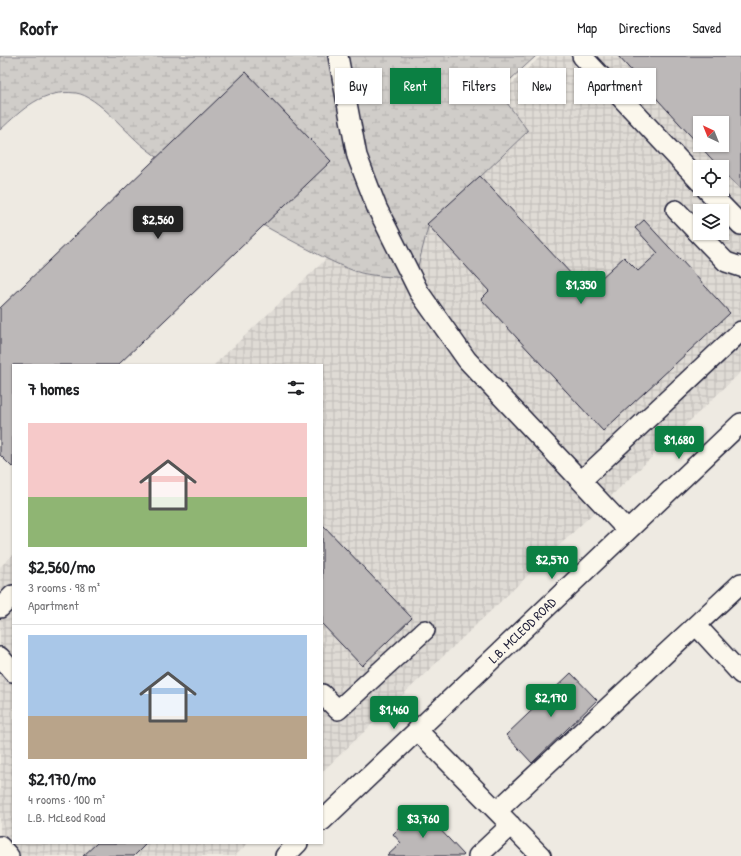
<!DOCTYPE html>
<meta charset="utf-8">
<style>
:root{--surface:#fff;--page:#f6f6f6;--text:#202124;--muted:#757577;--line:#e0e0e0;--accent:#0b8043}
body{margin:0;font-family:"Patrick Hand",sans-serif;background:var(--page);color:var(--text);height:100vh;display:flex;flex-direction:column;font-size:15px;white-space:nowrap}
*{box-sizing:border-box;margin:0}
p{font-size:13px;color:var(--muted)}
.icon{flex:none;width:22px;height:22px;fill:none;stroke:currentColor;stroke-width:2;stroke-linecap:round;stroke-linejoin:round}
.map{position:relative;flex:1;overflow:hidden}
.details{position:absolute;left:12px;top:308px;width:311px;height:480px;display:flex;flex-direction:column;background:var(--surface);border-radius:0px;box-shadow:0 1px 3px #0004}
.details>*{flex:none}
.banner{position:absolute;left:335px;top:12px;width:346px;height:36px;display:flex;gap:8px}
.needle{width:26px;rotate:317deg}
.fabs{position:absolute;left:693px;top:60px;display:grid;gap:8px}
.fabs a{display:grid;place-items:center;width:36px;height:36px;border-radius:0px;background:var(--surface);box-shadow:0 1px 3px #0004;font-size:20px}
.price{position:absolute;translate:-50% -34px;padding:0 9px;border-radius:4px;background:var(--accent);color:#fff;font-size:13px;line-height:26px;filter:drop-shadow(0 1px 2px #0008)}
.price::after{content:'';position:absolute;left:50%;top:24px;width:12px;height:9px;margin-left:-6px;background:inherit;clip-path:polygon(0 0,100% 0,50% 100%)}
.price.on{background:#222;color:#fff}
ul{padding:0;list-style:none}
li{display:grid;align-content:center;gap:8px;height:212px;padding:0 16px}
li+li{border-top:1px solid var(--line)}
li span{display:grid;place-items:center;height:124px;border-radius:0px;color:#555}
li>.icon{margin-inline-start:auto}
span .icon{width:72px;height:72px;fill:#fffc;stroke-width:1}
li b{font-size:17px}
h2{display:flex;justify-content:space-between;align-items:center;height:48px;padding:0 16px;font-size:17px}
.chip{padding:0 14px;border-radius:0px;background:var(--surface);box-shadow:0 1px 3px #0004;font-size:14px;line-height:36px}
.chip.on{background:var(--accent);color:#fff}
header{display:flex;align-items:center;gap:24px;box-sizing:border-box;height:56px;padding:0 20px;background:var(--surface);border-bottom:1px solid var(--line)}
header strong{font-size:19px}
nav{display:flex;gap:22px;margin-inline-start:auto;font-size:14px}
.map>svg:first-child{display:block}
.industrial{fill:url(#industrial-grid);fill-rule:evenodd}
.wetland{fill:url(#wetland-marsh);stroke:#797882}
.building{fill:#bcb8b8;stroke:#22223b;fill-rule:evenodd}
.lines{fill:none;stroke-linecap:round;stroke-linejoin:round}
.minor-casing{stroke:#22223b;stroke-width:22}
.minor{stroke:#fbf7ec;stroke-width:19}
.labels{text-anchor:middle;stroke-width:4;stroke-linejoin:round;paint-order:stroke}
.street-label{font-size:13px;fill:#22223b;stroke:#fbf7ec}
</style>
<header>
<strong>Roofr</strong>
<nav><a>Map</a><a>Directions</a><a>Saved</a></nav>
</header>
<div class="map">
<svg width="741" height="800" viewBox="0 0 741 800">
<defs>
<pattern id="industrial-grid" width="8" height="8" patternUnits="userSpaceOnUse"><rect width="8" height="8" fill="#dfdbd5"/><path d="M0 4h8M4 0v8" fill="none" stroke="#bfbcb8"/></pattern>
<pattern id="wetland-marsh" width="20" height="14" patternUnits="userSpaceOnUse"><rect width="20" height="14" fill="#d0cdc9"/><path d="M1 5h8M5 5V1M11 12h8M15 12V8" fill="none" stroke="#b2b0ae"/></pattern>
</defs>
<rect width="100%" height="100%" fill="#eeeae2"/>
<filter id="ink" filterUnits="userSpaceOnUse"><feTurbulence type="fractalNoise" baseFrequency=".025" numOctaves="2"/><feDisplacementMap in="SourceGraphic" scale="8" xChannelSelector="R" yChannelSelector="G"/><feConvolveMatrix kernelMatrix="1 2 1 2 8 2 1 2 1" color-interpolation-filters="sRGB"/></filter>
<g filter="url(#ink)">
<path class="industrial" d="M541 0H741V316L322 716V309H214ZM700 67H722V89H700ZM700 111H722V133H700ZM700 155H722V177H700Z
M13 499V787H248L235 800H0V511Z"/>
<path class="wetland" d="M0 0H536L498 35 528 75 428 171 415 222C397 221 379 221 361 217 340 211 320 199 300 189 246 161 192 129 144 91 126 77 98 40 76 37 42 33 23 53 0 74Z"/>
<path class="building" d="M618 0H741V134L722 114V111H719ZM700 67H722V89H700Z
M246 16 331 105 118 309H13V410L12 411 0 399V252Z
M480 120 587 235 624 201 638 215 658 197 635 172 644 164 730 257 603 375 481 243 489 235 427 168Z
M322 468 412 562 362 610 322 568Z
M571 617 597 644 532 707 506 679Z
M420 752 464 799 463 800H387L401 787 393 778Z
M97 787H147L134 800H83Z"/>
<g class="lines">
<defs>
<path id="minor" d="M338 0 357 100 377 152 419 236 467 304 627 474
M582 0 700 126
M706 133 741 169
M676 154 726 206 741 211
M581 425 741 275
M0 552 13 539
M696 569 741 618
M0 601 13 616
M322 638 338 654 425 574
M417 674 541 800
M497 755 741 527
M322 765 741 367
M0 790 9 800
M285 800 298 787
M478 800 511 769"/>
</defs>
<use href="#minor" class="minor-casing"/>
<use href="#minor" class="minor"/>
</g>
</g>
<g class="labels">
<g class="street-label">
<text transform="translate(522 574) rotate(-44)" y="5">L.B. MCLEOD ROAD</text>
</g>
</g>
</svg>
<div class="fabs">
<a><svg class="needle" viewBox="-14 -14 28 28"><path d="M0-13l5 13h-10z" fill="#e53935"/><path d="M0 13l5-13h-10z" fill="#757577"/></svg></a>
<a><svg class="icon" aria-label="locate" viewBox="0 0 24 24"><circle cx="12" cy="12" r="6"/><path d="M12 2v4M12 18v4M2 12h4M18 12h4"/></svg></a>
<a><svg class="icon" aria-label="layers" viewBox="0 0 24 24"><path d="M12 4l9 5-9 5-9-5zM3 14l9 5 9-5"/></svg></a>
</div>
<b class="price on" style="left:158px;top:184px">$2,560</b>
<b class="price" style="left:581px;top:249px">$1,350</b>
<b class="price" style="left:679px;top:404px">$1,680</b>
<b class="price" style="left:552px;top:524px">$2,570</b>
<b class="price" style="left:551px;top:662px">$2,170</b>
<b class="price" style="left:394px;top:674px">$1,460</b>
<b class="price" style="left:423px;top:783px">$3,760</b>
<div class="banner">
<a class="chip">Buy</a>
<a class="chip on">Rent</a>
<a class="chip">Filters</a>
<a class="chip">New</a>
<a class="chip">Apartment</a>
</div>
<section class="details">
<h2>7 homes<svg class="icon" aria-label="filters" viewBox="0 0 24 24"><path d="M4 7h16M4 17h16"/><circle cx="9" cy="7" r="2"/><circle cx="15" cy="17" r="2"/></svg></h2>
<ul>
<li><span style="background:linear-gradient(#f6c9c9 60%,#8fb573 0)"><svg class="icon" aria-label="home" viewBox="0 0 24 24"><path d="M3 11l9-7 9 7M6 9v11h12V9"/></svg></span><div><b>$2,560/mo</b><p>3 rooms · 98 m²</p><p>Apartment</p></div></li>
<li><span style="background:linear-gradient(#a9c7e8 65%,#b9a48a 0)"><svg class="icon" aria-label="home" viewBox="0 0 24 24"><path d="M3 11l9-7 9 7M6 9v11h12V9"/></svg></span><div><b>$2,170/mo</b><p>4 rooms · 100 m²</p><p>L.B. McLeod Road</p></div></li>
</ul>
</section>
</div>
